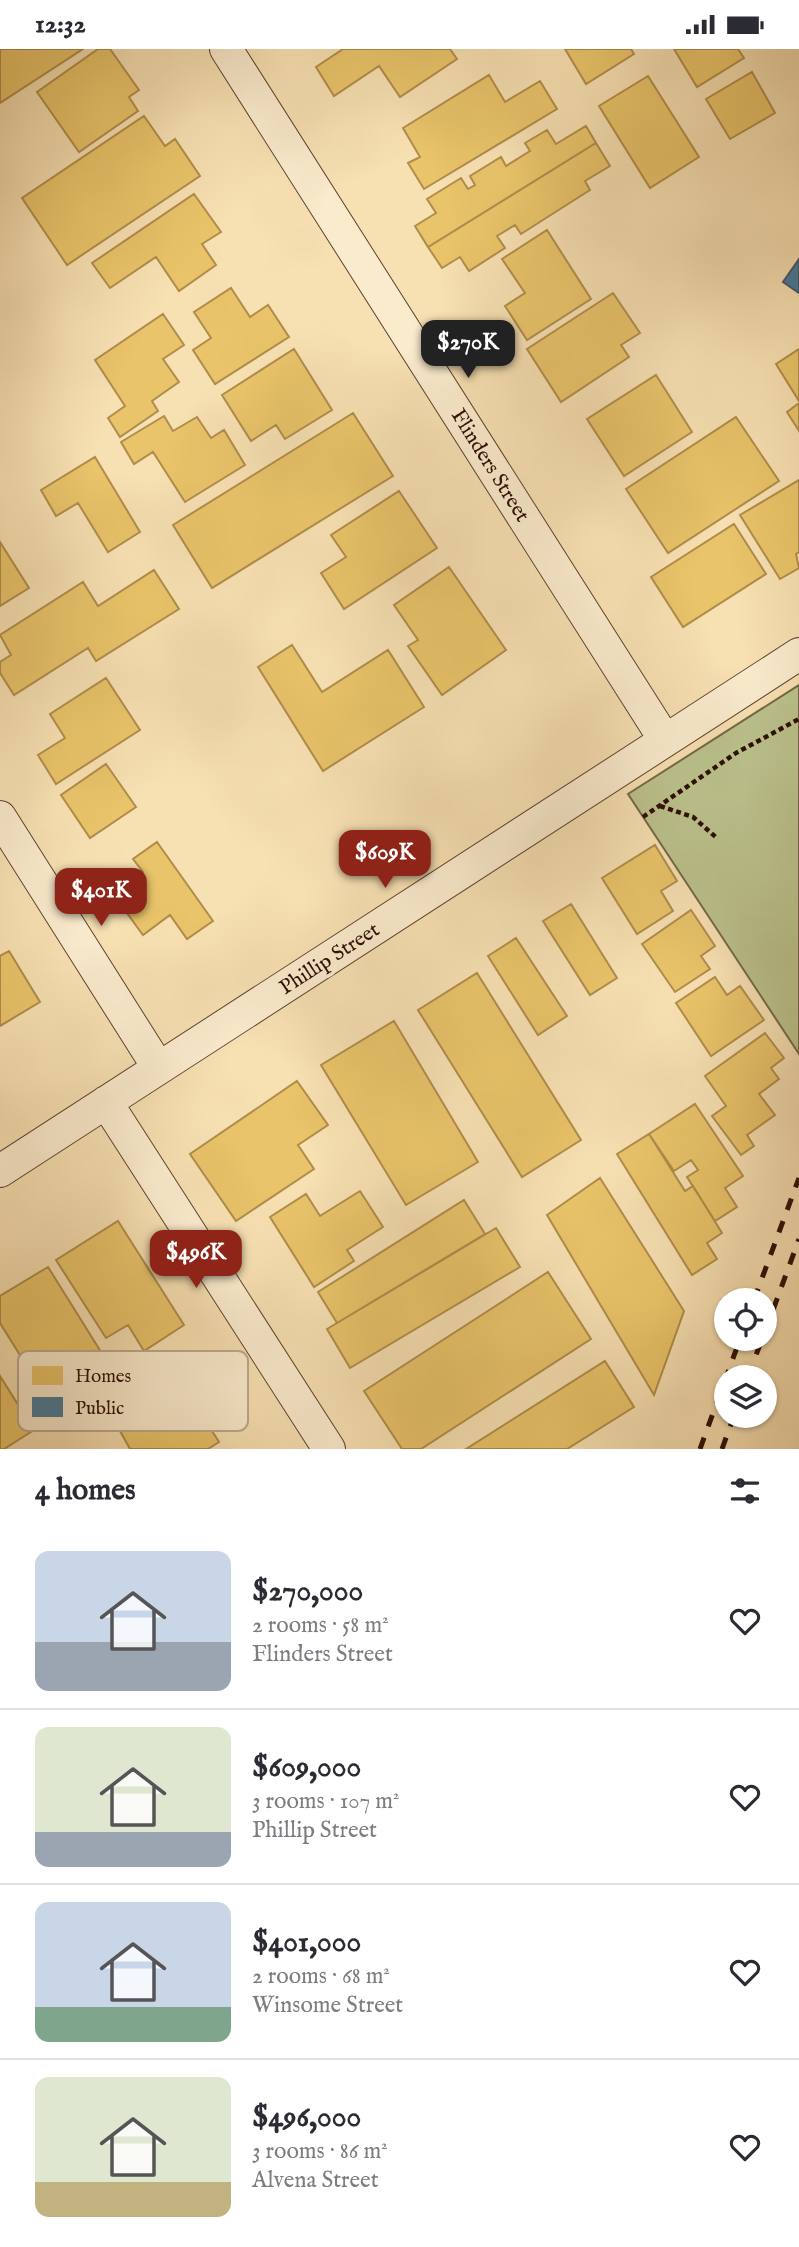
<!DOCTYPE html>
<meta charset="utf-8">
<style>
:root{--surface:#fff;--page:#f7f7f7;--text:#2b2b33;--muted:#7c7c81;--line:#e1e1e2;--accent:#8f2418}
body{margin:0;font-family:"IM FELL English",serif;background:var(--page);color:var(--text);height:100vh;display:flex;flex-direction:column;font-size:26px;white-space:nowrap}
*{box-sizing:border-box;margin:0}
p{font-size:23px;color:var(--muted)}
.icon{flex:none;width:38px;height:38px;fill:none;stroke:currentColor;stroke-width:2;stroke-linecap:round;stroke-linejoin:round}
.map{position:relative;height:1400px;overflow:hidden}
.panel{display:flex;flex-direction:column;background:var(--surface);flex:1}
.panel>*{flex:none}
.fabs{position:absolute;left:714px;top:1239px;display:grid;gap:14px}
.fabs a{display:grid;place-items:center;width:63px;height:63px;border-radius:50%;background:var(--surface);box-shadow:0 2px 5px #0004;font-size:35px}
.price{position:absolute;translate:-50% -60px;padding:0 16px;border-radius:14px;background:var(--accent);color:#fff;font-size:23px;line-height:46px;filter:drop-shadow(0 2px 4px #0008)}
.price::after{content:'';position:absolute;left:50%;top:42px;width:21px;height:16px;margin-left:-10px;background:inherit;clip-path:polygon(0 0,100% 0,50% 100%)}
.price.current{background:#222;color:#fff}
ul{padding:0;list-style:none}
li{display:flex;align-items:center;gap:21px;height:175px;padding:0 35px}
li+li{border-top:2px solid var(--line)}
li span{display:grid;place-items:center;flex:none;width:196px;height:140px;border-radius:14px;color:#555}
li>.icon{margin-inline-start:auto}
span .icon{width:84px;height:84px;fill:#fffc;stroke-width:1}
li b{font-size:30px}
h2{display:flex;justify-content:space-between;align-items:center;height:84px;padding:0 35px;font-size:30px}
.status{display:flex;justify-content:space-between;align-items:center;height:49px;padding:0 35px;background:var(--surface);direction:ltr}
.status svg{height:19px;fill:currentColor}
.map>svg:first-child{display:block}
.green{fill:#bbc28d;stroke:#746848;stroke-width:2}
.homes{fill:#e9c46a;stroke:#b08d4b;stroke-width:2}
.public{fill:#457b9d;stroke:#3e5a6f;stroke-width:2}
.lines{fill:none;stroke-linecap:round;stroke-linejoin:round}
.minor-casing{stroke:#5f4230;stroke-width:34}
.path{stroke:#2c0e04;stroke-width:4.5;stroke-dasharray:5 3.5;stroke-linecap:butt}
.minor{stroke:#faebcd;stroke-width:32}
.rail{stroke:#2c0e04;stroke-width:5;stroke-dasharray:12 12;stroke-linecap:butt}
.labels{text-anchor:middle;stroke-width:7;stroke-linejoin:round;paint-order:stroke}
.street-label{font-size:21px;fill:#2c0e04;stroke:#faebcd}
.key{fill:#faebcd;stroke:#bca991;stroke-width:2}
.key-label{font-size:19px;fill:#2c0e04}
</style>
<div class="status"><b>12:32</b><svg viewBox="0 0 49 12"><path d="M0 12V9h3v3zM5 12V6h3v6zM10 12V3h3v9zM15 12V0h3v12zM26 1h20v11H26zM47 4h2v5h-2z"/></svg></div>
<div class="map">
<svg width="799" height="1400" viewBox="0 0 799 1400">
<rect width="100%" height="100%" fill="#f7e0b2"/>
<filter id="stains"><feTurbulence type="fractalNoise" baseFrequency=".00286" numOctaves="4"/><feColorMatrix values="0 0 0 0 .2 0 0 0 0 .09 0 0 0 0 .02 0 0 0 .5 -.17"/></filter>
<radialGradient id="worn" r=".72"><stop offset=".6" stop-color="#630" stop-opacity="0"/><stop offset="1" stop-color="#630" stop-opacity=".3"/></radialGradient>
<path class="green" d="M799 636V1005L628 745Z"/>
<path class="homes" d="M0 0H83L0 54Z
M98 0H110L139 41 129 48 138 62 79 103 37 43Z
M343 0H450L457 10 400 48 379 17 334 47 316 18Z
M565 0H631L634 5 586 35Z
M674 0H738L744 9 697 38Z
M752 23 775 64 730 90 706 50Z
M489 26 505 53 540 32 557 60 424 140 408 114 420 108 403 79Z
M648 27 699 108 650 139 599 57Z
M144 67 165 97 175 90 200 127 67 216 22 149Z
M586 77 596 94 428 198 415 177 436 164 427 150 461 129 468 140 475 136 470 127 501 108 506 117 530 102 525 94 547 81 556 95Z
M596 94 610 117 585 132 590 141 521 185 515 176 497 187 505 199 469 222 460 208 442 219 428 198Z
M194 145 221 183 202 195 216 216 179 242 156 208 110 239 92 214Z
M547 181 591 250 527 291 505 257 525 244 502 210Z
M231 239 250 268 268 256 289 288 215 335 193 301 211 289 194 263Z
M613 244 640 284 621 296 629 308 561 353 527 300Z
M163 265 184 296 163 310 179 333 152 352 158 362 120 388 108 369 125 357 95 311Z
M294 300 332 361 285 390 276 376 251 392 222 346Z
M799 300V352L776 315Z
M656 326 692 383 624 427 587 370Z
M799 354V382L787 363Z
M353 364 393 427 212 539 173 476Z
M164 367 173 382 197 368 211 389 224 381 245 416 185 453 153 403 134 415 121 393Z
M736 368 779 432 668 504 626 440Z
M95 408 140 483 108 503 78 454 56 467 41 441Z
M799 431V503L796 505 799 519 780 530 740 466Z
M399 442 437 499 344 560 321 524 346 508 331 486Z
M734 475 766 525 683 578 651 528Z
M0 493 29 539 0 557Z
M449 518 506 601 442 646 408 597 418 591 394 556Z
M154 521 179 560 96 612 88 599 14 646 0 624V613L11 606 0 586 83 533 98 557Z
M292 596 322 643 388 601 424 658 323 722 258 618Z
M106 629 140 681 56 735 38 706 65 689 50 665Z
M106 715 136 758 90 789 61 746Z
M157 793 213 872 187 890 170 866 143 886 113 845 143 823 133 810Z
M655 796 677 832 661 842 673 862 637 885 602 829Z
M571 855 617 929 590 946 543 872Z
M691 861 715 897 701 907 710 920 675 943 642 895Z
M516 889 567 967 538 986 488 907Z
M9 902 40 953 0 977V907Z
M477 924 581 1091 522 1128 418 961Z
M715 928 727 946 740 937 764 971 711 1007 676 954Z
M394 972 478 1113 406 1156 321 1016Z
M765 984 784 1009 771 1019 779 1030 759 1045 775 1066 747 1086 754 1097 741 1106 712 1067 726 1057 705 1027Z
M297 1032 328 1076 298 1096 314 1120 236 1172 190 1105Z
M695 1055 743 1127 725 1139 737 1158 715 1172 687 1128 698 1121 691 1111 674 1122 649 1085Z
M649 1085 685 1142 693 1137 722 1184 707 1194 717 1210 692 1226 617 1105Z
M600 1129 684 1262 654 1346 547 1166Z
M360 1142 383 1178 347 1201 354 1212 314 1238 270 1168 306 1145 320 1167Z
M464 1151 485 1185 337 1274 318 1243Z
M118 1172 184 1276 144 1302 128 1276 106 1289 56 1211Z
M496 1179 520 1218 350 1319 327 1280Z
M48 1218 116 1327 56 1364 0 1274V1247Z
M548 1223 591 1290 421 1400H402L364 1342Z
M605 1312 634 1358 567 1400H466Z
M0 1327 34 1381 4 1400H0Z
M178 1347 195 1376 205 1371 219 1393 208 1400H130L120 1382Z"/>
<path class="public" d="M799 210V244L783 233Z"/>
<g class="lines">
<defs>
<path id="minor" d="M226 0 665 691
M0 768 158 1018
M106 1053 329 1400
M0 1122 799 605"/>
</defs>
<use href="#minor" class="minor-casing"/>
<path class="path" d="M660 757 693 768 718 790
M643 768 736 704 799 670"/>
<use href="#minor" class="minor"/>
<path class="rail" d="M754 1251 799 1129
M765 1283 799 1190
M748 1328 762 1290
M700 1400 740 1290
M722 1400 734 1367"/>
</g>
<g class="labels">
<g class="street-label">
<text transform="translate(491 416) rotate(58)" y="7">Flinders Street</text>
<text transform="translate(329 909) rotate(-33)" y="7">Phillip Street</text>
</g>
</g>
<rect x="18" y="1302" width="230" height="80" rx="10" class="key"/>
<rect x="32" y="1317" width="31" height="19" fill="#e9c46a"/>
<rect x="32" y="1348" width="31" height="20" fill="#457b9d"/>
<g class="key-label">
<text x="75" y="1333">Homes</text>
<text x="75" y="1365">Public</text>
</g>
<rect width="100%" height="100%" filter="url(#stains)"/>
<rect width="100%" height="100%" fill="url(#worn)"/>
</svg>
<div class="fabs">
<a><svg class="icon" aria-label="locate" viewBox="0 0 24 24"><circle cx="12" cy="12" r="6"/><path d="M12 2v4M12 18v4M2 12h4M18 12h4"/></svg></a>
<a><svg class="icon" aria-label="layers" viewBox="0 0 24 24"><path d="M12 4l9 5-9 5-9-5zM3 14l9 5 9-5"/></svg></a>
</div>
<b class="price current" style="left:468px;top:331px">$270K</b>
<b class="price" style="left:385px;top:841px">$609K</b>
<b class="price" style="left:101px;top:879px">$401K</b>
<b class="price" style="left:196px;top:1241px">$496K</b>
</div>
<section class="panel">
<h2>4 homes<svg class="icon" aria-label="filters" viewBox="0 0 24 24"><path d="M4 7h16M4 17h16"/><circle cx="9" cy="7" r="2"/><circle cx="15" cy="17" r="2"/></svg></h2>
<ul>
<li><span style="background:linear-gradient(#c9d6e8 65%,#9aa5b1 0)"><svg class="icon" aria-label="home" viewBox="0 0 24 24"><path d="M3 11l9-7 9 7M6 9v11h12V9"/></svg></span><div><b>$270,000</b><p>2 rooms · 58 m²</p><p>Flinders Street</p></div><svg class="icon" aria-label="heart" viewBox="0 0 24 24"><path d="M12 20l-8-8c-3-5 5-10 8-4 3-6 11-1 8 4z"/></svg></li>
<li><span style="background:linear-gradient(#dfe7d0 75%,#9aa5b1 0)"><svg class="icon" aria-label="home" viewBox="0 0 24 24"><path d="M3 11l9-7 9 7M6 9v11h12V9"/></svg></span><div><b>$609,000</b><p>3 rooms · 107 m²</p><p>Phillip Street</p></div><svg class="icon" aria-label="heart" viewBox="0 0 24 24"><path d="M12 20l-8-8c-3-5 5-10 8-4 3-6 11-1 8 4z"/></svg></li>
<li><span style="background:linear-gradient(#c9d6e8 75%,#7fa58c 0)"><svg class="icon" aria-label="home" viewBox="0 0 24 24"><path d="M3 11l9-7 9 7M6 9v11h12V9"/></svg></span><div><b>$401,000</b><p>2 rooms · 68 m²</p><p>Winsome Street</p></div><svg class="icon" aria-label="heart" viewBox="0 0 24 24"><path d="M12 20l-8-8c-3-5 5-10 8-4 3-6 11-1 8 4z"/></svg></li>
<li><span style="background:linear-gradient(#dfe7d0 75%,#c2b280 0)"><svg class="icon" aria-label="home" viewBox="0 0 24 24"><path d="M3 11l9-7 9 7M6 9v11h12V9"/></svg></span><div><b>$496,000</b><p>3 rooms · 86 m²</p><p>Alvena Street</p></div><svg class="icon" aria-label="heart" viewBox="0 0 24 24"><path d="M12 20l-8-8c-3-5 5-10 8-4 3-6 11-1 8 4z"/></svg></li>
</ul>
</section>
